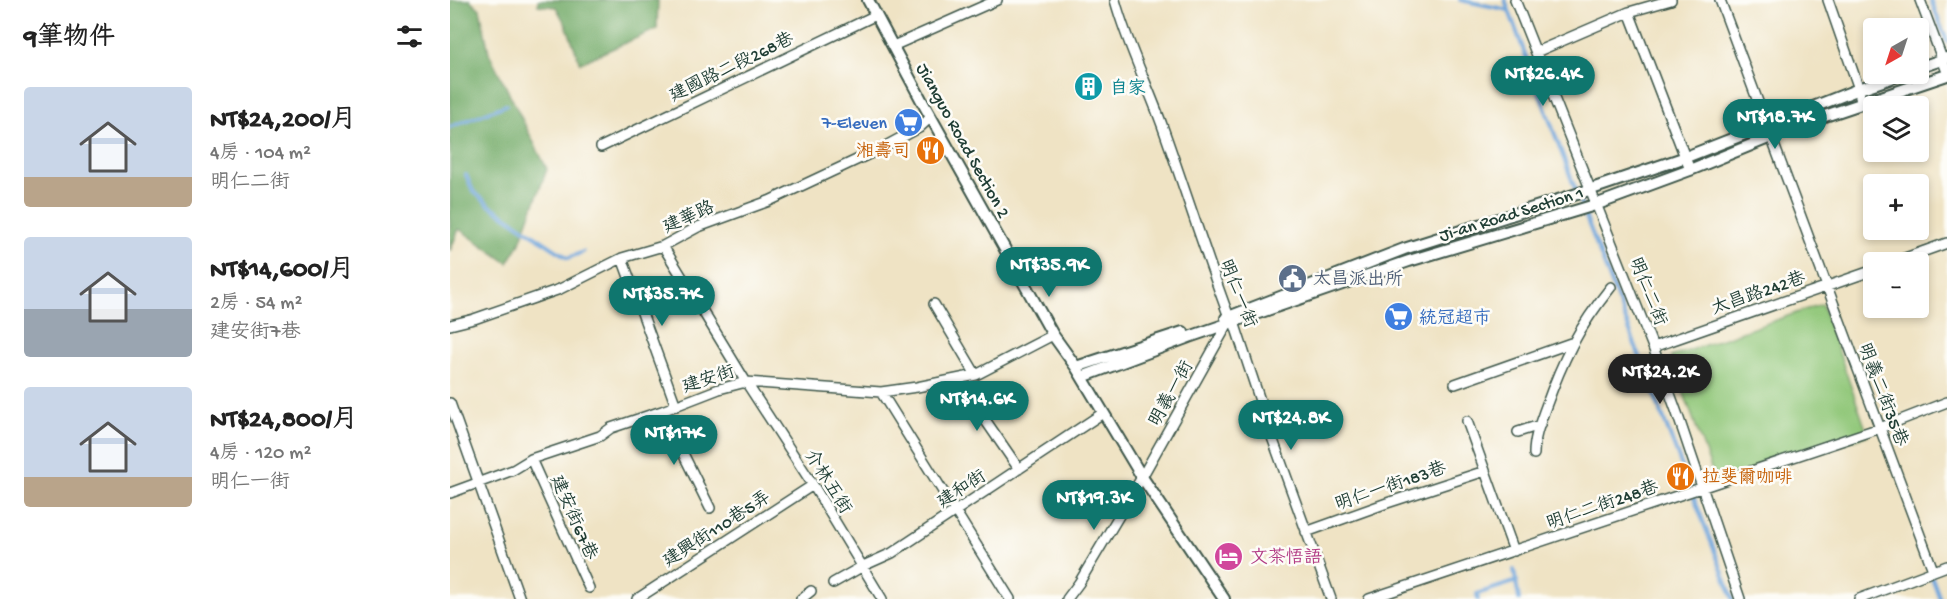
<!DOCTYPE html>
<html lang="zh-TW">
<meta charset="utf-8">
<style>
:root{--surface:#fff;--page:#f2f2f2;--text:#222;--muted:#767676;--accent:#0f766e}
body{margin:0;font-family:"Gochi Hand","LXGW WenKai TC",sans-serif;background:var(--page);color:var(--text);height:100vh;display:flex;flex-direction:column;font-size:22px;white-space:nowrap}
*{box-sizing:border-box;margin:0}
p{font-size:20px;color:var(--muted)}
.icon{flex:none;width:33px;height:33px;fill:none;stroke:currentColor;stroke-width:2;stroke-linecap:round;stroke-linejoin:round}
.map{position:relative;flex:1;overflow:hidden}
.drawer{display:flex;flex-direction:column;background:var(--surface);width:450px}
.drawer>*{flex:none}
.needle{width:39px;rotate:219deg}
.buttons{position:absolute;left:1413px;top:18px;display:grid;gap:12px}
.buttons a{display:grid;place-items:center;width:66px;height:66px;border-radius:6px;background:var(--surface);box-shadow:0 3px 9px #0003;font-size:30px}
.price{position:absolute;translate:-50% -51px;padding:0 14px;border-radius:21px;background:var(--accent);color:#fff;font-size:20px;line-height:39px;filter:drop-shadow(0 2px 3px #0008)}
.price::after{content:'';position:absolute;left:50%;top:36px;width:18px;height:14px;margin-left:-9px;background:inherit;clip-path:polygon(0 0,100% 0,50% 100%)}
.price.on{background:#222;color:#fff}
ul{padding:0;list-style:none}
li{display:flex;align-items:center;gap:18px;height:150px;padding:0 24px}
li span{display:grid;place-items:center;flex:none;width:168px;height:120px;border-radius:6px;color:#555}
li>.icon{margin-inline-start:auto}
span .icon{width:72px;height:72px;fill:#fffc;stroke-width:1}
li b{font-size:26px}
h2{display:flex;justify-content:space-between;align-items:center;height:72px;padding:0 24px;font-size:26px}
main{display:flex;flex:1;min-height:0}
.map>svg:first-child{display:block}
.green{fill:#92c87a;stroke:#588257;stroke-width:1.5}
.forest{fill:#75ac6a;stroke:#4a744f;stroke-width:1.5}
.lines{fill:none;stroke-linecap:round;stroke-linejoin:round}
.stream{stroke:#6aa3da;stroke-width:4}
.minor-casing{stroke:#3e564a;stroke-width:12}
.tertiary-casing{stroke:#3e564a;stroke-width:14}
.minor{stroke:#fff;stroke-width:9}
.tertiary{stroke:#fff;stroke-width:10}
.labels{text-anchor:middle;stroke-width:5;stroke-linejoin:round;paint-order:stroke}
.street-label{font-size:18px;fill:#1f3d34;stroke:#fdfcf7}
.culture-label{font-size:18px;fill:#0d838f;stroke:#fdfcf7;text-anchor:start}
.shop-label{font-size:18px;fill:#366cbe;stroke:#fdfcf7;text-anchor:end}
.food-label{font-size:18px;fill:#c56008;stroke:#fdfcf7;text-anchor:end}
.service-label{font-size:18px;fill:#4e5e75;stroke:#fdfcf7;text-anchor:start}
.hotel-label{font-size:18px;fill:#b23c85;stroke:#fdfcf7;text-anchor:start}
</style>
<main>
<section class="drawer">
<h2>9筆物件<svg class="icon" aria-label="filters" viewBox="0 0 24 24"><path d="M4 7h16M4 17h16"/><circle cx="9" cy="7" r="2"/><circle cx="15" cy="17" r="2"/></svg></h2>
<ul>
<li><span style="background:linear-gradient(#c9d6e8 75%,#b9a48a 0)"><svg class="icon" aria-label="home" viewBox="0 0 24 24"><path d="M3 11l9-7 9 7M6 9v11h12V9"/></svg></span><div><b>NT$24,200/月</b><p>4房 · 104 m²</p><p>明仁二街</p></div></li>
<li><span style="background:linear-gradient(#c9d6e8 60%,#9aa5b1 0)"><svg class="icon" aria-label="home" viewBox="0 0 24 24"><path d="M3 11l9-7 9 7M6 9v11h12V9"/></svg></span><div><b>NT$14,600/月</b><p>2房 · 54 m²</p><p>建安街7巷</p></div></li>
<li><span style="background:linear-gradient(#c9d6e8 75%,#b9a48a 0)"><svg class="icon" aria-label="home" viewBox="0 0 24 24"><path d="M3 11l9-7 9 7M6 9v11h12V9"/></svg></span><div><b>NT$24,800/月</b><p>4房 · 120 m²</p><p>明仁一街</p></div></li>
</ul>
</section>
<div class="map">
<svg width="1497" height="599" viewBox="0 0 1497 599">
<rect width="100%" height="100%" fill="#fdfcf7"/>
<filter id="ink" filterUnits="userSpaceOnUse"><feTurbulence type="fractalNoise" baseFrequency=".0167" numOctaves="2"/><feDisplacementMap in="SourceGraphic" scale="12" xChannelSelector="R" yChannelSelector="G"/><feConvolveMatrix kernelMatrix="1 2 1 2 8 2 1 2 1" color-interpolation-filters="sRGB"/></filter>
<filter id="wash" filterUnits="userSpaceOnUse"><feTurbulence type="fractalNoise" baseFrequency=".008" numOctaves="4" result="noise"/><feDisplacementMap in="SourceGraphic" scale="24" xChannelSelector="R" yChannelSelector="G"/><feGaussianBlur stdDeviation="1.35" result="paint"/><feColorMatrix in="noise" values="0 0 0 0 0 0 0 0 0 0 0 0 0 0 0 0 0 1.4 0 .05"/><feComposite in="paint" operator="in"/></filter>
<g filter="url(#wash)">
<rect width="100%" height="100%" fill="#efe3c4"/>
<path class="green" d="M1372 304 1418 435 1267 485 1221 357Z"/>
<path class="forest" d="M0 0H20L30 9 39 53 97 169 69 245 58 263 9 229 0 251Z
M88 0H208L207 29 130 63 117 27 106 7 88 5Z"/>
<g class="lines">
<path class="stream" d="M1010 0 1059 10
M1055 0 1127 194 1283 599
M1481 0 1497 42
M0 127 56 105
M16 175 23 191 39 205 118 258 133 252
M1064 570 1069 599
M1480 572 1490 599
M1028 599 1027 594 1067 581"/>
</g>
</g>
<g filter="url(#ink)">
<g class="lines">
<defs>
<path id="minor" d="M665 0C677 44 697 83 712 125 735 189 755 253 779 317L784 322 823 440 881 599
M1065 0 1203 347 1227 413 1290 599
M1270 0 1483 570
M1378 0 1409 89 1411 104
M1470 0 1497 72
M1179 12 1240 170
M443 46 547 0
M1086 52 1179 12 1221 0
M151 147 426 15
M213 246 296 382 363 485 432 599
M172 258 226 406
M1444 262 1497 243
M484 304 526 375
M0 325 24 319 110 289 172 258 213 246 248 227 319 201 430 149 469 128 481 117
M1203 347 1424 270
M507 379 569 469
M1005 384 1121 343
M431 392 560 599
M0 403 70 599
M212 411 260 508
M1017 421 1064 551
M1068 432 1090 425
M1084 454C1084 438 1090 423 1095 409 1113 359 1128 328 1161 287
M81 459 139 588
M0 493 63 470 81 459 150 436 161 428 212 411 269 389 296 382 431 392 467 387 526 375 603 335
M856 532 937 503 1035 471
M383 583 413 566 442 553 653 413
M187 599 363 485
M351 599 361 591
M617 599 629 583 692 477 777 325
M919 599 1430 428 1497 402
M1409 599 1497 566"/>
<path id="tertiary" d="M418 0 473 103 603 335 626 367 692 477 774 599
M1468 68 1497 58
M776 318 954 249 1127 194 1236 157 1409 89 1453 74
M626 367 733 332
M632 377 739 337 959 261 1145 205 1240 170 1360 121 1497 75"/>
</defs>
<use href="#minor" class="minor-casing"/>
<use href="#tertiary" class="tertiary-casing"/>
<use href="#minor" class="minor"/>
<use href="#tertiary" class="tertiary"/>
</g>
</g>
<defs>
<symbol id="building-disc" viewBox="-11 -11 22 22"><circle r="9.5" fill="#0f9aa8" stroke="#fdfcf7"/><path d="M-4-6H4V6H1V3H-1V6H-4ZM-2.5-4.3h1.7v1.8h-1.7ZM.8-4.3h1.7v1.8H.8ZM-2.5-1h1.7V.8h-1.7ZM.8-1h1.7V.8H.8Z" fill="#fff"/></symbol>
<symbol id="supermarket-disc" viewBox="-11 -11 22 22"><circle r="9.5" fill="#3f7fe0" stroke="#fdfcf7"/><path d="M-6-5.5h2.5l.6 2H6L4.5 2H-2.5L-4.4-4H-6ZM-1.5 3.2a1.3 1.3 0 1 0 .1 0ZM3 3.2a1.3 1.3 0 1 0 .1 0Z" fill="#fff"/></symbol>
<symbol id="restaurant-disc" viewBox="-11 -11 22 22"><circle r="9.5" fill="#e8710a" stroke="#fdfcf7"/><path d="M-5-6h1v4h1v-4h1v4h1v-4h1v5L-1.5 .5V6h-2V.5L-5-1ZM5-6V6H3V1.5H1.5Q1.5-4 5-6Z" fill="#fff"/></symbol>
<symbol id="civic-disc" viewBox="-11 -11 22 22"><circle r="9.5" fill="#5c6f8a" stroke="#fdfcf7"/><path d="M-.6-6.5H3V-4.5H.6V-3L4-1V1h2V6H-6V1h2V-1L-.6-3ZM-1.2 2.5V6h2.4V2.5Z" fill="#fff"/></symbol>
<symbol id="hotel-disc" viewBox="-11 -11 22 22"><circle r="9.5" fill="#d1479c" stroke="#fdfcf7"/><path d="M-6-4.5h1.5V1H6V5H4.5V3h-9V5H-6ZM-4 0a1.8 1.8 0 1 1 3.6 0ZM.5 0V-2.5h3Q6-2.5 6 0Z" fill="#fff"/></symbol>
</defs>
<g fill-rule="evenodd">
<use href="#building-disc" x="622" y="70" width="33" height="33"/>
<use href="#supermarket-disc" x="442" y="106" width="33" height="33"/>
<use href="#restaurant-disc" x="464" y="134" width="33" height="33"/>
<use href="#civic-disc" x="826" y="262" width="33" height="33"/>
<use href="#supermarket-disc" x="932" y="300" width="33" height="33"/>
<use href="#restaurant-disc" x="1214" y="460" width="33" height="33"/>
<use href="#hotel-disc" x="762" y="540" width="33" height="33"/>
</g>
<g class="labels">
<g class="street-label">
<text transform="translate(281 66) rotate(-26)" y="6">建國路二段268巷</text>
<text transform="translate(514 140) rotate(61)" y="6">Jianguo Road Section 2</text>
<text transform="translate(1061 213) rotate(-17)" y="6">Ji-an Road Section 1</text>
<text transform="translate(238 216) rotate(-24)" y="6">建華路</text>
<text transform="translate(1199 291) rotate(68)" y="6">明仁二街</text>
<text transform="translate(1308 292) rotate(-19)" y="6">太昌路242巷</text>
<text transform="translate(789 293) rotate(68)" y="6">明仁一街</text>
<text transform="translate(258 378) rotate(-18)" y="6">建安街</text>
<text transform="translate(720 393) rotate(-61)" y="6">明義一街</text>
<text transform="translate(1434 394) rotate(69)" y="6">明義二街35巷</text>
<text transform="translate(379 481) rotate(58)" y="6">介林五街</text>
<text transform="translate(940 485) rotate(-19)" y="6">明仁一街183巷</text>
<text transform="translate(511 488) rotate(-33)" y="6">建和街</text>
<text transform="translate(1152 504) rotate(-19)" y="6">明仁二街248巷</text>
<text transform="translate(125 517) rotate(66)" y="6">建安街67巷</text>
<text transform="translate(266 528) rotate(-33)" y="6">建興街110巷5弄</text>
</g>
<g class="culture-label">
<text x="660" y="93">自家</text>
</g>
<g class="shop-label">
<text x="437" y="128">7-Eleven</text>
<text x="969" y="323" text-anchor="start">統冠超市</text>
</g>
<g class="food-label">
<text x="460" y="156">湘壽司</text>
<text x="1252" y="482" text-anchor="start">拉斐爾咖啡</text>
</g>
<g class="service-label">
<text x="863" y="284">太昌派出所</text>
</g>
<g class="hotel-label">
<text x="800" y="562">文茶悟語</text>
</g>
</g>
</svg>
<div class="buttons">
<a><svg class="needle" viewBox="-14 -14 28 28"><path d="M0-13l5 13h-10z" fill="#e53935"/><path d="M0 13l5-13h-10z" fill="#767676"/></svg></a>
<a><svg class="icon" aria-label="layers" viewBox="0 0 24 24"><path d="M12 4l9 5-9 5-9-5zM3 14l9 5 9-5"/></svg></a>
<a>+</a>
<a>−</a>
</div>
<b class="price" style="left:1093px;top:107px">NT$26.4K</b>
<b class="price" style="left:1325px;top:150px">NT$18.7K</b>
<b class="price" style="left:599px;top:298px">NT$35.9K</b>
<b class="price" style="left:212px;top:327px">NT$35.7K</b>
<b class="price on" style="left:1210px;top:405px">NT$24.2K</b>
<b class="price" style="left:527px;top:432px">NT$14.6K</b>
<b class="price" style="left:841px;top:451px">NT$24.8K</b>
<b class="price" style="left:224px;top:466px">NT$17K</b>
<b class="price" style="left:644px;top:531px">NT$19.3K</b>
</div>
</main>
